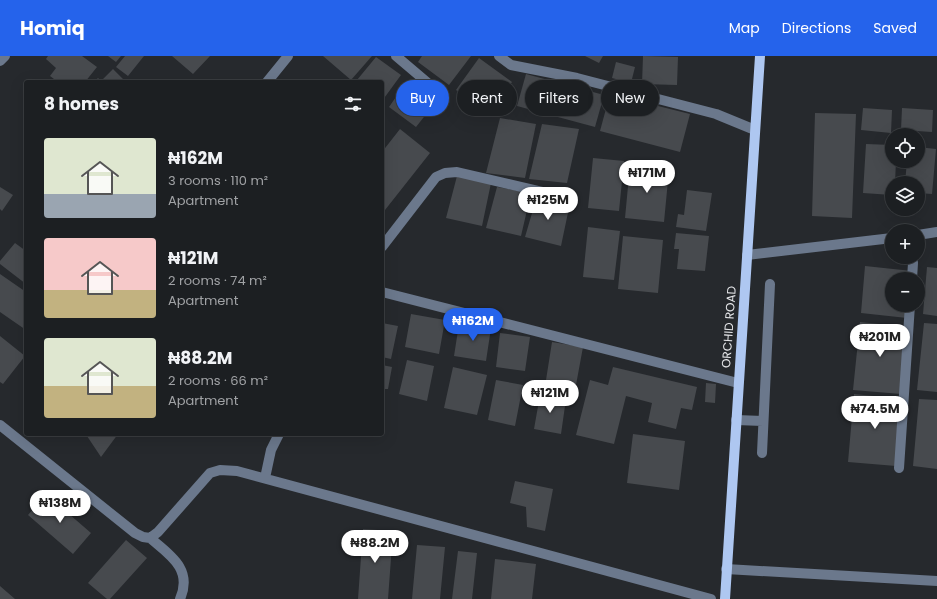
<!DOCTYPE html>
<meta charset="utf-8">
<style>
:root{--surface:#1c1f22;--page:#292c2f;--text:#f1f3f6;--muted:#a0a2a5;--line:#3a3d40;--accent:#2563eb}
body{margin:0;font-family:Poppins,sans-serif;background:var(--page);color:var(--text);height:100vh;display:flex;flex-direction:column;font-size:15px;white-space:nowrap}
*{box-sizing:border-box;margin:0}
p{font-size:13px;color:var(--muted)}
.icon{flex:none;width:22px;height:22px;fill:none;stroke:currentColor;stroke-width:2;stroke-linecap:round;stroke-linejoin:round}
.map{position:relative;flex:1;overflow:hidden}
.drawer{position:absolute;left:24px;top:24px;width:360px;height:356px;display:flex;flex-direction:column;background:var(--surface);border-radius:4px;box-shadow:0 4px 16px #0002,0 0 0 1px var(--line)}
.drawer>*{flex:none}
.hud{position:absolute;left:396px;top:24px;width:380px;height:36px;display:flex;gap:8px}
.controls{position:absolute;left:885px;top:72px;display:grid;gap:8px}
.controls a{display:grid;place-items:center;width:40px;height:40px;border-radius:50%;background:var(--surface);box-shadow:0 4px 16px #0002,0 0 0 1px var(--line);font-size:20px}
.price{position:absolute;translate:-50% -34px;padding:0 9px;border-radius:14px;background:#fff;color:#222;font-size:13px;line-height:26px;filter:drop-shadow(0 1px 2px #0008)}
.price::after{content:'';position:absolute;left:50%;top:24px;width:12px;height:9px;margin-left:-6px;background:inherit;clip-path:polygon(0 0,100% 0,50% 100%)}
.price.active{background:var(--accent);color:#fff}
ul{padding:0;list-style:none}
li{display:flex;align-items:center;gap:12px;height:100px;padding:0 20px}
li span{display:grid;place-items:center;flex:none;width:112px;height:80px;border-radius:4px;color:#555}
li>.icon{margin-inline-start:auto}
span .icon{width:48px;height:48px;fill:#fffc;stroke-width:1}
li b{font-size:17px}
h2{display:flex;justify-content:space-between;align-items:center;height:48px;padding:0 20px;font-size:17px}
.chip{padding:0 14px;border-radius:18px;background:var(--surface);box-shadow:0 4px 16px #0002,0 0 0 1px var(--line);font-size:14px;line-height:36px}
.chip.active{background:var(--accent);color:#fff}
header{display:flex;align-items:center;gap:24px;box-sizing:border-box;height:56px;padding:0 20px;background:var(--accent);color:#fff}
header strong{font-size:19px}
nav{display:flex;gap:22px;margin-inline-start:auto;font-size:14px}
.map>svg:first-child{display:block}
.building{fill:#474a4e}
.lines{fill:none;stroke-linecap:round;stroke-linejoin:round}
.minor{stroke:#6b788c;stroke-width:10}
.major{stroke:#aec7f1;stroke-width:10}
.labels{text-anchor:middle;stroke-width:3.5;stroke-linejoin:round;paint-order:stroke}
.street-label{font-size:12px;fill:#e6e7ea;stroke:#26292d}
</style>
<header>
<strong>Homiq</strong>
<nav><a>Map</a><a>Directions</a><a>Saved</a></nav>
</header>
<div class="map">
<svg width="937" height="543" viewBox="0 0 937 543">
<rect width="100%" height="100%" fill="#26292d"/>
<path class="building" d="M48 0H82L97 11 85 26H69L66 23 64 26H58L50 20 56 12 46 3Z
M108 0H121L116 6Z
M125 0H144L128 20 116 11Z
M172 0H210L193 18Z
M323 0H372L351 24Z
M422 0H471L449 29 418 6Z
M585 0H603L599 7Z
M643 0 678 1 677 29 642 28Z
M376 1 401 19 382 45V26H359L357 24Z
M479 2 512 26 490 57 456 34Z
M616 6 635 11 631 27 612 22Z
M113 13 126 26H94L98 22 101 25Z
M526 18 604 39 595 71 517 50Z
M407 25 435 47 416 71 389 51Z
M610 38 690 58 680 96 600 75Z
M863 52 892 54 891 77 861 74Z
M902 52 933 54 932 76 901 74Z
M815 57 856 58 852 162 812 160Z
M500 62 536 68 525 122 486 117Z
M542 68 579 73 567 127 529 123Z
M400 73 430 97 385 154 382 152V96Z
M866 88 892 89V105H896L895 127H892V139L863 137Z
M918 91 936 93 932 138 918 137V127H905L907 105H918Z
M593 102 624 105 619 155 588 152Z
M630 109 669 114 664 166 625 162Z
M457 120 491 127 482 170 446 162Z
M0 131 13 139 2 155 0 153Z
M497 131 531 137 521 180 486 172Z
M687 134 712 137 706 175 676 171 678 158 684 159Z
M537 140 570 147 561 190 525 181Z
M588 171 620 175 614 224 583 221Z
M676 177 709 180 705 215 677 213 679 193H674Z
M623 180 663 184 658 237 618 233Z
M15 187 26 195V228L0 208V205Z
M865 210 912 215 911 223H892V249H909L907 262 861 257Z
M927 211 937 212V260L923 258Z
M0 218 26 236V274L0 256Z
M411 258 445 264 439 298 405 291Z
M860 266 908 271 901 338 853 334Z
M382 267 398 270 391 303 382 301Z
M924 267 937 268V336L917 334Z
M459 268 491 272 486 305 454 300Z
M500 277 530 281 525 315 496 311Z
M0 280 25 300 3 328 0 326Z
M552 286 583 291 576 329 546 324Z
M407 304 434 310 427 345 399 338Z
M382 309 392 311 388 333H382Z
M453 311 487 319 477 359 444 352Z
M613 311 697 331 692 354 681 352 676 373 648 366 652 347 626 340 614 388 576 379 590 324 608 329Z
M496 324 523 329 515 370 488 364Z
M706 327 716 328 715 347 705 346Z
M854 338 903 343 896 410 848 406Z
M540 339 566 343 561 378 534 373Z
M919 343 937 344V413L913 410Z
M88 378H118L101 401 87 380Z
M633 378 685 385 679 434 627 427Z
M515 425 553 433 545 475 527 471 526 451 510 447Z
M46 438 91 477 73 498 28 459Z
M363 473 393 475 388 543H358Z
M126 484 147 502 110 543H107L88 527Z
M417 489 445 491 440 543H412Z
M458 495 477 497 472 543H452Z
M495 503 536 508 532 543H491Z
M0 530 15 543H0Z"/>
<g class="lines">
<path class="minor" d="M396 0 442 39
M499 0 511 9 577 22 716 58 755 74
M0 5 5 0
M267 26 288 0
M918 179 937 176
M382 191 436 121 445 117 457 116 556 139
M747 199 892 182
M912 223 913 207 912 201
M382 236 738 327
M736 364 763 365
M0 369 135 477 143 481 150 482 158 476 210 417 220 414 237 415 711 543
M762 397 770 228
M899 412 910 249
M265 422 271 394 279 378
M150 482C170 499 193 513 180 543
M726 513 937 525"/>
<path class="major" d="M725 543 760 0"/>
</g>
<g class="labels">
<g class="street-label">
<text transform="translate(729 271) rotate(-86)" y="4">ORCHID ROAD</text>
</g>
</g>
</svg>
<div class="controls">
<a><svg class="icon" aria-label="locate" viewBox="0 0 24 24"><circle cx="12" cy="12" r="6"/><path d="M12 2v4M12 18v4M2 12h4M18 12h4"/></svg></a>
<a><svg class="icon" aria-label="layers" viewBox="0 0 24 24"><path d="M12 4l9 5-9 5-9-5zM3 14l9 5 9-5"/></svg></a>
<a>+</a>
<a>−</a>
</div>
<b class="price" style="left:647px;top:138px">₦171M</b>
<b class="price" style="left:548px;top:165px">₦125M</b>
<b class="price active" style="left:473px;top:286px">₦162M</b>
<b class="price" style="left:880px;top:302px">₦201M</b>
<b class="price" style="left:550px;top:358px">₦121M</b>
<b class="price" style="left:875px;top:374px">₦74.5M</b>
<b class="price" style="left:60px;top:468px">₦138M</b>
<b class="price" style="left:375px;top:508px">₦88.2M</b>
<div class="hud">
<a class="chip active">Buy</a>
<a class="chip">Rent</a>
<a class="chip">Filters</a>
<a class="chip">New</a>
</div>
<section class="drawer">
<h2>8 homes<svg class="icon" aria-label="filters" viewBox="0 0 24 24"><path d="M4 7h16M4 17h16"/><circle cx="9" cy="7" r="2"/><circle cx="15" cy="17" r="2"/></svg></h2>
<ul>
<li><span style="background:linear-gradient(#dfe7d0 70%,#9aa5b1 0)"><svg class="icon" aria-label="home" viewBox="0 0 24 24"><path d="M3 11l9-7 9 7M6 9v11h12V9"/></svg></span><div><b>₦162M</b><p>3 rooms · 110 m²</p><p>Apartment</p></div></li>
<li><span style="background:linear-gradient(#f6c9c9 65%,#c2b280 0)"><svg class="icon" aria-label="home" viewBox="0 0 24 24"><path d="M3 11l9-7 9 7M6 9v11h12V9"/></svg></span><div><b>₦121M</b><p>2 rooms · 74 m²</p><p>Apartment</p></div></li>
<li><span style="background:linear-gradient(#dfe7d0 60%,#c2b280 0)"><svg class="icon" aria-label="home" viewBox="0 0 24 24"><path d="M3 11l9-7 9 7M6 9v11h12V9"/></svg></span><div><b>₦88.2M</b><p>2 rooms · 66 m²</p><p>Apartment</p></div></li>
</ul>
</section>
</div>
